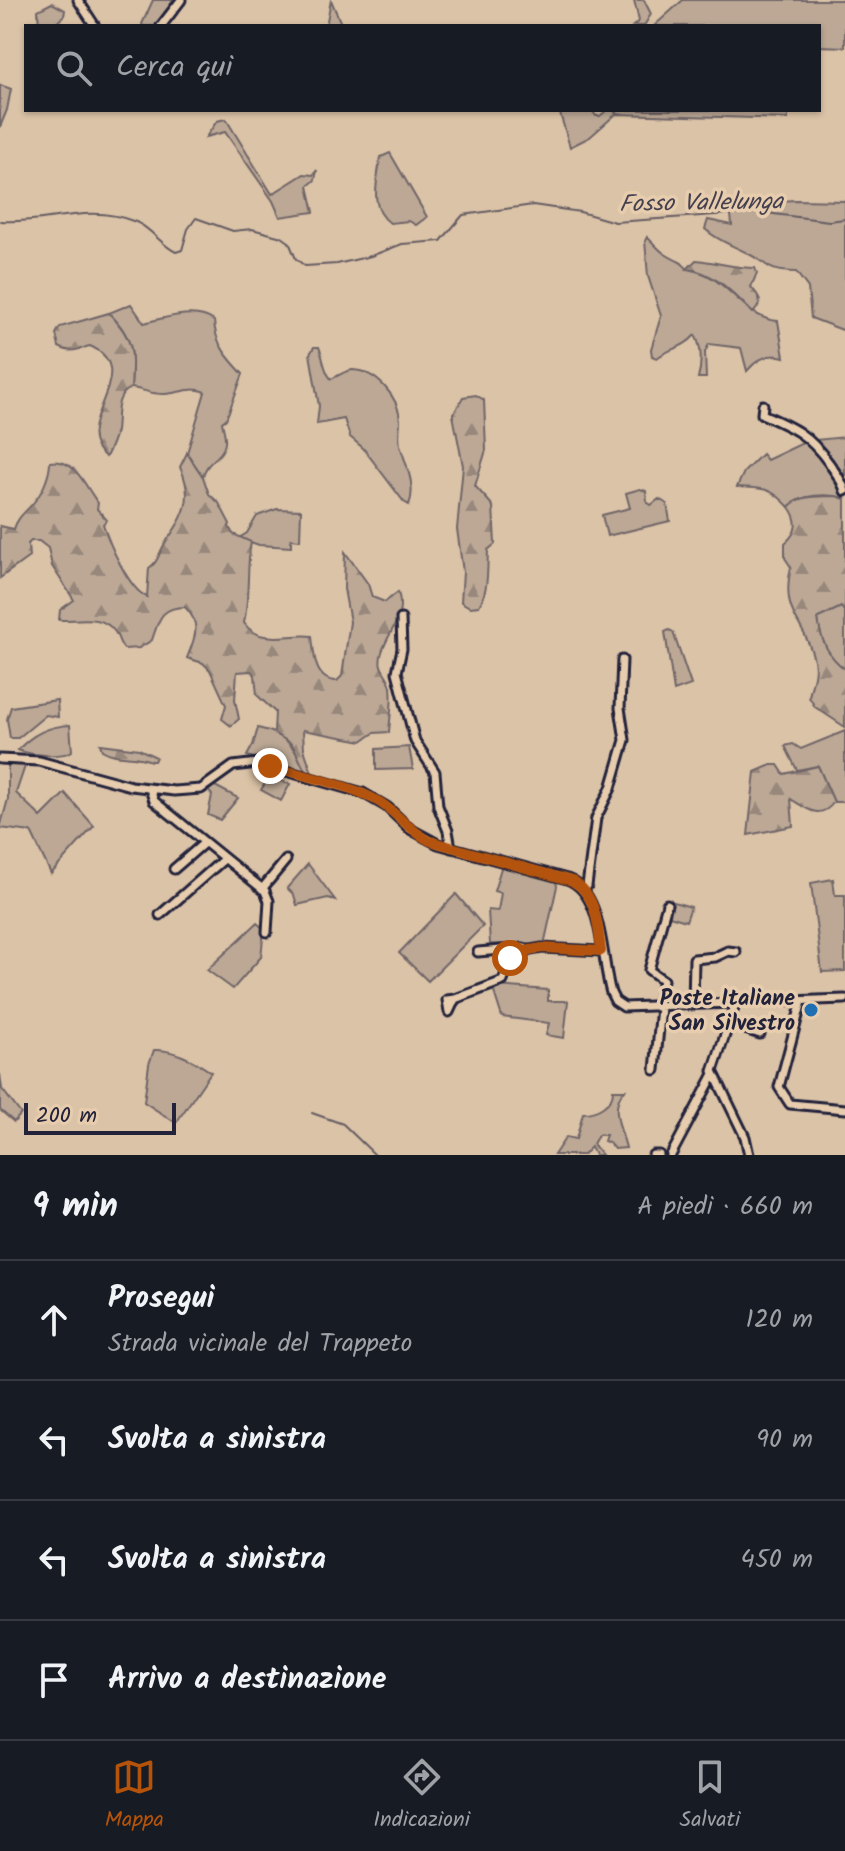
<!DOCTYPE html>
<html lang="it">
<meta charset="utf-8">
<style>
body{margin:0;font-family:Kalam,sans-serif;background:#242831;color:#f1f3f6}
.scale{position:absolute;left:24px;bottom:20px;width:152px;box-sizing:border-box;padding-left:8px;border:4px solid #22223b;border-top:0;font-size:22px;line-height:28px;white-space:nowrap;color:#22223b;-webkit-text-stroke:6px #e7cdae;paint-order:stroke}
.stop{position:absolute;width:24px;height:24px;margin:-18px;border:6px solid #b45309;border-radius:50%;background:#fff}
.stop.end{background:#b45309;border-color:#fff;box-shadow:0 2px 8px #0008}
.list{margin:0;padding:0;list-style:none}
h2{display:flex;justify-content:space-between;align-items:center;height:104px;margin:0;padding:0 32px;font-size:34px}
h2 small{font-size:26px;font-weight:400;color:#9ea1a6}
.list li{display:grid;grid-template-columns:52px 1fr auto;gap:24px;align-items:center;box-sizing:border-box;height:120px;padding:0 32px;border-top:2px solid #363941}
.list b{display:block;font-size:30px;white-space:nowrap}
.list p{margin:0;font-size:26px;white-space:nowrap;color:#9ea1a6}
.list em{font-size:26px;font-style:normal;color:#9ea1a6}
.icon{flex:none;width:44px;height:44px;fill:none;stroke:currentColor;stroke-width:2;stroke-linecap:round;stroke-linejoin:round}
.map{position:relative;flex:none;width:845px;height:1155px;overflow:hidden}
.search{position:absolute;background:#171b24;box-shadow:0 2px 6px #0004;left:24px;right:24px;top:24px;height:88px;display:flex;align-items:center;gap:20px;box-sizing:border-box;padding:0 28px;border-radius:0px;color:#9ea1a6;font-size:30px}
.sheet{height:584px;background:#171b24}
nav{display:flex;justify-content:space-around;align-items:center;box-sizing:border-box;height:112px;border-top:2px solid #363941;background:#171b24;font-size:22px;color:#9ea1a6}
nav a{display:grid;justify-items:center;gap:4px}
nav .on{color:#b45309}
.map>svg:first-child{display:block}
</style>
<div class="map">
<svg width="845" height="1155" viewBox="0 0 845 1155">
<defs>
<pattern id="forest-firs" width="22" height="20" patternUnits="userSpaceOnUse" patternTransform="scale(2)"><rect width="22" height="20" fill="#bca895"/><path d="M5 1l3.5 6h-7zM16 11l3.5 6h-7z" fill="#98887b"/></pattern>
</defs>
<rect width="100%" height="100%" fill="#dbc3a7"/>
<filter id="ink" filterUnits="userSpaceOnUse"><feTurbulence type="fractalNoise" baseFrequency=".0125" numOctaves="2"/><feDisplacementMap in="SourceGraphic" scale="16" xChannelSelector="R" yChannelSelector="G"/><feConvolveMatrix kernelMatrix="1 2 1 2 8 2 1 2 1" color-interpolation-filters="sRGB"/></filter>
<g filter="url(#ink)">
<path fill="#bca895" stroke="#6f6568" stroke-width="2" d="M331,0L342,26H326Z
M683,0H845V47L819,46V26H654Z
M52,3L65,10L64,16L53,26H39L38,10Z
M0,85L11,89L7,110L0,127Z
M559,110H592L596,116H600L607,110H613L616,113L619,110H788V119L616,114L590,137L570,147Z
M226,119L272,194L304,174L313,175L317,170L315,180L308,186L314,212L280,217L273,201L225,132L206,137L217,121Z
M390,153L427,217L416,225L409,221L390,223C369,208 377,182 380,160L381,157Z
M795,200L845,201V331L811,318L808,288L796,272C765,271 772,266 749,254C733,245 719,242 705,229L708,220L732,225L730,204Z
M647,237C662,251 659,252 680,262C683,263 685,268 689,269C697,272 704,272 712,278C735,292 750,319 778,321L784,357C769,352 757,359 747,371L741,348L709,344L705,352L706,378H698C702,364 702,347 695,335C684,348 670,348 657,358L652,356L651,349L661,316L648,276L645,241Z
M131,304L144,323C164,318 196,307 214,321C215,344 228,358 243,374L226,419L222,422C223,429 226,435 225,443C223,458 205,461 203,477L187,453L205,392C191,386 180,393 165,394C153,395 142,389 131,388C133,353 135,339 109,313Z
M314,347H319C324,359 323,369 331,379C338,376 346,370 353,370C376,371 399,397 400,420C400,429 398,435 400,445C405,463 417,486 409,505L404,502L363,448L350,437L344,419L317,424L319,406L310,354Z
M845,437V485L815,440Z
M809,440L836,478L844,498C828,493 800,494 789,507C771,487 763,488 737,487L744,472L762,454L767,460Z
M640,489L646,491L647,502L651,505L659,499L667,504L670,521L607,536L602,515L630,508L626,493Z
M277,509L301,510L300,540L291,539V547L259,545L239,538L247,533L257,516Z
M841,607L845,612V669C828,657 820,638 818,618Z
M669,630L673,632L691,685L674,691L665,632Z
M57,700L58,717L46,715L18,738H10L7,719L11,707Z
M70,725L72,751C62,758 29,755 18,750C32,734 48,726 70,725Z
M258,728C286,734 296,747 306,773L247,756L253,745Z
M845,731V802H834L818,766L797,770L785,746L793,744L801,749Z
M409,747L413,769L376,770V749Z
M8,761L26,763L16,793L41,817L65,793L94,826L51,874L31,832L0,828L8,799Z
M269,777L290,784L281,801L261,790Z
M213,785L238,798L220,820L208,815L212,795L208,790Z
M499,862L522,869V873L556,882L557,886L544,945L490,944L488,910L498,911L501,893L494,891L501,868Z
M308,864L335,900L328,898L297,905L294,895L287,888Z
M833,879L835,895H845V971L822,972L811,883Z
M456,894L483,926L428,981L399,953Z
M670,901L691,907L686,921L666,915Z
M257,923L264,929L261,957L233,989L207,970Z
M497,986L548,990V1001H568L564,1038L546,1035L549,1023L502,1017L494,992Z
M154,1050C174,1049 195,1061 211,1072L176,1123L144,1102L149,1064Z
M0,1074L2,1089L21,1114L14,1122L0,1110Z
M613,1090H625C608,1106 622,1130 626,1148L614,1149L609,1143L604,1141L606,1135H598L593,1144L602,1155H595L591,1147L583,1155H554L566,1137L576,1139L583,1113C597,1113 613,1104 613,1090Z"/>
<path fill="url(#forest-firs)" stroke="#6f6568" stroke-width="2" d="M153,0H178L158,26H143L142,24Z
M634,0H644L651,14L644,26H633L639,21Z
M696,260C718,262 733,268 755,268L757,273L751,287C760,297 764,302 753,313C735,295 714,271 687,269Z
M109,313C135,340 133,352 131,388C114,395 118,417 116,431C114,441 110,449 106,457C64,428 146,371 90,346C78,349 72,354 59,347L56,334L60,327Z
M476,395L484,400L486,450L475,486L493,506L495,544L488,550C487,569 489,589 479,606L470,607L461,602L463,572L457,529L463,466L453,415L463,397Z
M187,453L203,477L209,494L219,503L230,524L229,527L233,534L251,542C246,569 250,596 244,623C260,646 289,633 312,636C314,654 314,681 337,681L342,676L350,622L344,589L345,552L368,584L372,597L385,602L398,592C406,617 389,630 382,652C376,671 388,671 391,687C393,701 390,718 389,732L374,733L362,741L303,730L304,749L313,776L306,773L292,744L274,733L275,712L257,695L255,675L251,671L237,672L235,700L239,719L231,726L222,719L226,705L210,670L203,663L187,658C195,638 202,624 185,607C161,607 159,619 152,640L139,648L124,649C119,644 119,638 115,632C102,613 78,621 59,620L60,610L74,600L52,566L48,548L39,541H31L28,544L29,557L0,578V526L14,529C18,515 29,510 37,498C44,489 50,473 50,462C75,457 84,485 98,503L97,509L107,520L103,524C109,543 129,590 147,597L149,568C159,562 159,551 166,542C184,516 195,499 180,467Z
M836,496L845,499V612L841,607L818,618C820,638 828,657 845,669V727L815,707L809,697C811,685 817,673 814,660C805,619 780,617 791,567L785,558V543C798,532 799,521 789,507C800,494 820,497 836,496Z
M100,744L139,749L156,757L154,761H151C134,754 116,759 102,750Z
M771,765H778L784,774L818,766L834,802C820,821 807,809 791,799L793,826L748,835L755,772Z"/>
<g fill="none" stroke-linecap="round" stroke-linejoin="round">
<path stroke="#665d63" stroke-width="2" d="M0,221C47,225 87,202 136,222C151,228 161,245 176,252L182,250L188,229L196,218L233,231L252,229L282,237L289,242L296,259L305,266L337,264L371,256L402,244L441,241L463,215L533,205L580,212L615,222L758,212L829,221L845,219
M312,1113L343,1124L375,1155"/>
<defs>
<path id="minor" d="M78,0L95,26
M161,26L181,0
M763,405L762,414C794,428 808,434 829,463C835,472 842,480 845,491
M401,619L402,649L397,672L415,741L435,772L438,806L448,831L451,848
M0,759L39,761L131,786L174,791L201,789L233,766L258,763L363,793L387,807L410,829L438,844L567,879C604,892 601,960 611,993L615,1001L624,1007L845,999
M150,789L154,801L265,891L269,901L267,932
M174,869L204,843
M262,889L286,860
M584,889L587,886L596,818L611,788L625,740L620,708L622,660
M160,915L224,859
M478,952L524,948
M455,999L447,1000L449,1012L455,999L503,981L513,953L542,948L601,951
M802,1001L779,1087L790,1104L845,1109
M736,1002L713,1071L745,1137L749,1155
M693,1005L694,959L715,957L728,951L736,952
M657,1007L663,980L649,970L667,904
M730,1024L760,1034
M655,1070L661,1007
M653,1155H659
M671,1155L714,1074"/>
</defs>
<use href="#minor" stroke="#22223b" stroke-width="13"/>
<use href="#minor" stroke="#e7cdae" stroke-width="7"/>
</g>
</g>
<g fill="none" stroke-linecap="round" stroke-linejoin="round" filter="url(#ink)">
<path stroke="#b45309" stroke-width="10" d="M270,766C304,776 344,783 376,800C396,811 409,831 430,841L572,881C597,894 598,926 601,951L542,948L513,953L510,958"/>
</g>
<circle fill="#1f6fb2" stroke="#e7cdae" stroke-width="3" cx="811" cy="1010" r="8"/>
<g text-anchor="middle" stroke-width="7" stroke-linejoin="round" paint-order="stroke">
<g font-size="22" font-weight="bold" fill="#22223b" stroke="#e7cdae" text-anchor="end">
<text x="795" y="1005">Poste Italiane<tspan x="795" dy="25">San Silvestro</tspan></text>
</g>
<g font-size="24" font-style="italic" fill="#44404f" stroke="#e7cdae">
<text transform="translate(701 202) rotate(-1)" y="8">Fosso Vallelunga</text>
</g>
</g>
</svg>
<div class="scale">200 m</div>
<div class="stop" style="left:510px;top:958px"></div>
<div class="stop end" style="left:270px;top:766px"></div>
<div class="search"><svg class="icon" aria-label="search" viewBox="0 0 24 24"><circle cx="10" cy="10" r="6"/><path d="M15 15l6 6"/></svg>Cerca qui</div>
</div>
<section class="sheet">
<h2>9 min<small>A piedi · 660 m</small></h2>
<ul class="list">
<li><svg class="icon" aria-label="ahead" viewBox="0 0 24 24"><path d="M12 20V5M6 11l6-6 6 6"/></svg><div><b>Prosegui</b><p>Strada vicinale del Trappeto</p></div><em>120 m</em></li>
<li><svg class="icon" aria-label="left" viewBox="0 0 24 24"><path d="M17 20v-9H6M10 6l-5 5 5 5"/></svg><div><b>Svolta a sinistra</b></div><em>90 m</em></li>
<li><svg class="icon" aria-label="left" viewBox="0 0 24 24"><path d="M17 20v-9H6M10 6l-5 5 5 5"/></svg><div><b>Svolta a sinistra</b></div><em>450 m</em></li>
<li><svg class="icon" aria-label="arrive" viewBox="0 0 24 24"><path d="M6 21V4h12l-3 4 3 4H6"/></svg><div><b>Arrivo a destinazione</b></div></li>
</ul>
</section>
<nav>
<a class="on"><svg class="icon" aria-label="map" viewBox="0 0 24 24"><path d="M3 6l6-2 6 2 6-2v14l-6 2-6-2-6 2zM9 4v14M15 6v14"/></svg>Mappa</a>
<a><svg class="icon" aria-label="directions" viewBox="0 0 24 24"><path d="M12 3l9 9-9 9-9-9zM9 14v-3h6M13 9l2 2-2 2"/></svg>Indicazioni</a>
<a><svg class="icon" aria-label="saved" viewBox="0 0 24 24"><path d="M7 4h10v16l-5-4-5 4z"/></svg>Salvati</a>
</nav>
